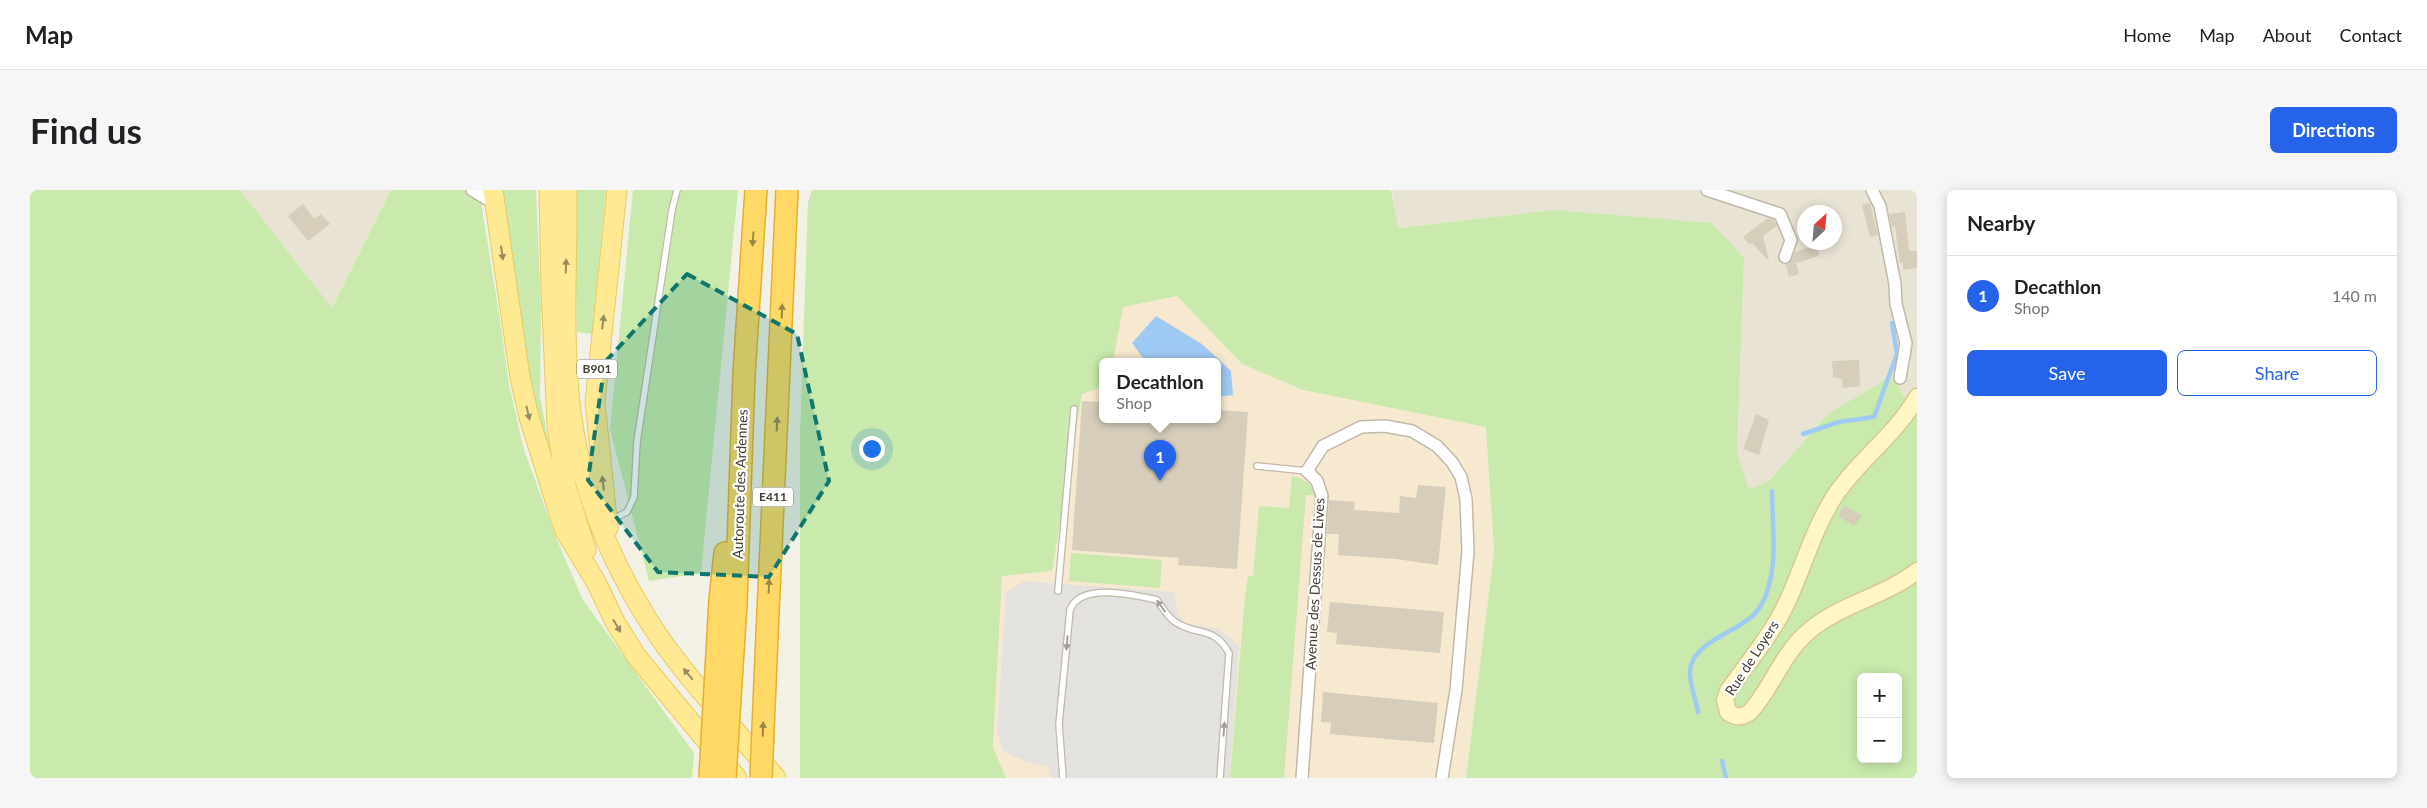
<!DOCTYPE html>
<meta charset="utf-8">
<style>
body{margin:0;font-family:Lato,sans-serif;background:#f6f6f6;color:#202124}
.controls{position:absolute;right:15px;bottom:15px;display:grid;overflow:hidden;border-radius:8px;box-shadow:0 2px 12px #0003}
.controls button{width:45px;height:45px;display:grid;place-items:center;padding:0;border:0;border-bottom:1px solid #e0e0e0;background:#fff;color:#202124;font:25px sans-serif}
.compass{position:absolute;left:1767px;top:15px;width:45px;height:45px;border-radius:50%;background:#fff;box-shadow:0 2px 12px #0003;rotate:26deg}
.you{position:absolute;left:841px;top:258px;width:18px;height:18px;margin:-12px;border:4px solid #fff;border-radius:50%;background:#1a73e8;box-shadow:0 0 0 8px #1a73e833}
.badge{display:grid;place-items:center;width:32px;height:32px;border-radius:50%;background:#2563eb;color:#fff;font-size:16px;font-weight:700}
.pin{position:absolute;translate:-50% -41px;filter:drop-shadow(0 1px 2px #0008)}
.pin::after{content:'';position:absolute;top:26px;width:18px;height:15px;background:inherit;clip-path:polygon(0 0,100% 0,50% 100%)}
.popup{position:absolute;left:1069px;top:168px;width:122px;height:65px;box-sizing:border-box;display:grid;place-content:center;border-radius:8px;background:#fff;filter:drop-shadow(0 1px 4px #0005);font-size:16px;white-space:nowrap;color:#757577}
.popup b{font-size:19px;color:#202124}
.popup::after{content:'';position:absolute;left:50%;top:100%;margin-left:-10px;border:10px solid transparent;border-top-color:#fff}
.list{margin:0;padding:0;list-style:none}
h2{display:flex;justify-content:space-between;align-items:center;height:65px;margin:0;padding:0 20px;font-size:21px}
h2 small{font-size:16px;font-weight:400;color:#757577}
.list li{display:grid;grid-template-columns:32px 1fr auto;gap:15px;align-items:center;box-sizing:border-box;height:80px;padding:0 20px;border-top:1px solid #e0e0e0}
.list b{display:block;font-size:19px;white-space:nowrap}
.list p{margin:0;font-size:16px;white-space:nowrap;color:#757577}
.list em{font-size:16px;font-style:normal;color:#757577}
.actions{display:flex;gap:10px;padding:15px 20px}
.actions a{flex:1;padding:11px 0;border:1px solid #2563eb;border-radius:8px;text-align:center;font-size:18px;color:#2563eb}
.actions .main{background:#2563eb;color:#fff}
.map{position:relative;flex:none;width:1887px;height:588px;overflow:hidden;border-radius:8px}
header{display:flex;align-items:center;gap:30px;box-sizing:border-box;height:70px;padding:0 25px;background:#fff;border-bottom:1px solid #e0e0e0}
header strong{font-size:24px}
nav{display:flex;gap:28px;margin-inline-start:auto;font-size:18px}
.intro{display:flex;align-items:center;justify-content:space-between;box-sizing:border-box;height:120px;padding:0 30px}
h1{margin:0;font-size:35px}
.button{padding:12px 22px;border-radius:8px;background:#2563eb;color:#fff;font-size:18px;font-weight:700}
main{display:flex;gap:30px;padding:0 30px}
aside{flex:1;background:#fff;border-radius:8px;box-shadow:0 2px 12px #0003}
.map>svg:first-child{display:block}
</style>
<header>
<strong>Map</strong>
<nav><a>Home</a><a>Map</a><a>About</a><a>Contact</a></nav>
</header>
<div class="intro"><h1>Find us</h1><a class="button">Directions</a></div>
<main>
<div class="map">
<svg width="1887" height="588" viewBox="0 0 1887 588">
<rect width="100%" height="100%" fill="#f3f0e6"/>
<path fill="#e8e3d3" fill-rule="evenodd" d="M210,0H361L302,118Z
M1362,0H1887V220L1884,223L1862,187L1798,224L1739,291L1719,299L1707,265L1714,68L1523,20L1367,38ZM1774,22H1804V52H1774Z"/>
<path fill="#f7e9d0" d="M1147,106L1212,174L1273,200L1456,237L1464,362L1436,588H976L963,557L972,386L1022,381L1052,204L1072,197V230H1188V172H1083L1093,117Z"/>
<path fill="#c9eaac" fill-rule="evenodd" d="M0,0H210L302,118L361,0H449L470,130L479,195L494,260L527,350L553,410L664,563L662,588H0Z
M472,0H506L511,120L510,207L527,296L508,234L495,169Z
M544,0H576L562,144L547,142Z
M603,0H708L671,383L619,391L580,239Z
M782,0H1361L1368,38L1523,20L1682,33L1714,68L1707,264L1719,299L1739,291L1798,224L1862,186L1884,223L1887,220V588H1436L1464,362L1456,237L1273,200L1212,174L1147,106L1093,117L1083,172H1072V197L1052,204L1022,381L972,386L963,557L976,588H770V244L778,12ZM1831,487H1868V569H1831Z
M1262,286C1273,288 1283,294 1285,305H1276L1254,588H1200L1215,406L1218,386H1223L1229,316L1259,318Z
M1041,363L1132,370L1130,398L1039,391Z"/>
<path fill="#e4e2de" d="M993,391L1144,402L1148,424L1155,433L1189,439L1209,456L1200,588H1021L1018,577L997,572L973,561L967,541L976,403Z"/>
<path fill="#9fcaf3" d="M1126,126L1172,154L1201,181L1203,205L1188,207V172H1116L1102,153Z"/>
<g fill="none" stroke-linecap="round" stroke-linejoin="round">
<path stroke="#9fcaf3" stroke-width="4.5" d="M1773,244L1809,232L1844,227L1867,164L1862,133
M1668,522C1666,510 1659,493 1660,481C1662,449 1715,442 1730,417C1750,384 1742,337 1742,301
M1692,571L1696,588"/>
</g>
<path fill="#d6cdba" d="M1840,13L1848,45L1840,47L1832,15Z
M273,14L284,29L291,24L300,34L278,51L258,26Z
M1875,22L1879,61H1887V78L1873,80V73H1870L1865,36L1862,37L1859,24Z
M1738,28L1744,30L1747,36L1733,46L1739,71L1722,53L1720,55L1713,47Z
M1787,55L1789,66L1766,73L1769,84L1759,87L1756,75L1753,76L1760,72L1765,62Z
M1829,170L1830,196L1813,198L1812,189L1803,187L1802,171Z
M1052,211L1072,212V230H1188V220L1218,222L1207,379L1148,375L1149,368L1042,360Z
M1726,224L1739,230L1729,265L1713,259Z
M1388,295L1416,297L1408,375L1366,369L1308,365L1309,344H1297L1299,310L1325,312L1324,320L1369,323L1370,306L1386,308Z
M1814,315L1832,326L1824,336L1808,326Z
M1300,412L1414,422L1410,463L1306,454L1307,443L1297,442Z
M1293,502L1408,513L1404,553L1300,544L1301,533L1291,532Z"/>
<g fill="none" stroke-linecap="round" stroke-linejoin="round">
<defs>
<path id="lane" d="M1227,276L1277,281
M581,330L597,322L604,307L607,252L642,20L647,0
M1028,401L1044,219
M1033,588L1029,534L1040,420C1050,392 1104,405 1127,410C1132,417 1137,426 1144,431C1165,447 1183,434 1199,463L1190,588"/>
<path id="street" d="M442,0L465,14
M1677,0L1750,24L1761,50L1755,67
M1842,0L1850,16L1865,94L1866,114L1876,153L1870,188
M1272,588L1292,306L1287,291L1277,281L1293,256L1331,237L1355,236L1382,241L1407,256L1422,272L1431,287L1436,309L1438,361L1426,500L1412,588"/>
<path id="secondary" d="M1887,207C1866,245 1827,271 1804,307C1784,339 1774,374 1759,408C1744,442 1719,471 1698,501L1695,510L1698,522C1706,528 1713,527 1720,522C1743,497 1752,463 1779,441C1810,414 1854,407 1887,381"/>
<path id="primary" d="M463,0L490,187L499,227L534,339L566,392L585,432L607,467L707,588
M519,0L521,98L527,235L536,296L556,360
M537,0C538,63 533,126 538,189C543,275 572,357 618,430C653,486 704,537 746,588
M578,338L565,212L587,0"/>
<path id="highway" d="M690,410L695,363
M706,413L714,184L726,0
M737,445L757,0"/>
</defs>
<use href="#lane" stroke="#bfb9a8" stroke-width="8"/>
<use href="#street" stroke="#bfb9a8" stroke-width="14"/>
<use href="#secondary" stroke="#d6c993" stroke-width="19"/>
<use href="#primary" stroke="#e8ca5f" stroke-width="21"/>
<use href="#highway" stroke="#e4b02f" stroke-width="24"/>
<use href="#lane" stroke="#fff" stroke-width="5.5"/>
<use href="#street" stroke="#fff" stroke-width="11"/>
<use href="#secondary" stroke="#fff6c4" stroke-width="16"/>
<use href="#primary" stroke="#ffe993" stroke-width="19"/>
<use href="#highway" stroke="#ffd865" stroke-width="21"/>
<defs>
<path id="highway-bridge" d="M680,588L690,410
M695,588L706,413
M731,588L737,445"/>
</defs>
<use href="#highway-bridge" stroke="#e4b02f" stroke-width="24" stroke-linecap="butt"/>
<use href="#highway-bridge" stroke="#ffd865" stroke-width="21"/>
</g>
<defs><path id="oneway-solid" d="M-6-.8H1V-3.2L6.5 0L1 3.2V.8H-6Z" transform="scale(1.25)"/></defs>
<g fill="#99854b">
<use href="#oneway-solid" transform="translate(723 49) rotate(94)"/>
<use href="#oneway-solid" transform="translate(752 121) rotate(-88)"/>
<use href="#oneway-solid" transform="translate(747 234) rotate(-87)"/>
<use href="#oneway-solid" transform="translate(739 396) rotate(-87)"/>
<use href="#oneway-solid" transform="translate(733 539) rotate(-88)"/>
</g>
<g fill="#998d5f">
<use href="#oneway-solid" transform="translate(472 63) rotate(82)"/>
<use href="#oneway-solid" transform="translate(536 76) rotate(-88)"/>
<use href="#oneway-solid" transform="translate(573 132) rotate(-83)"/>
<use href="#oneway-solid" transform="translate(498 223) rotate(77)"/>
<use href="#oneway-solid" transform="translate(573 293) rotate(-97)"/>
<use href="#oneway-solid" transform="translate(587 436) rotate(59)"/>
<use href="#oneway-solid" transform="translate(658 484) rotate(-130)"/>
</g>
<g fill="#a2a09a">
<use href="#oneway-solid" transform="translate(1131 416) rotate(-126)"/>
<use href="#oneway-solid" transform="translate(1037 453) rotate(95)"/>
<use href="#oneway-solid" transform="translate(1194 539) rotate(-86)"/>
</g>
<path fill="#0f766e" fill-opacity="0.2" stroke="#0f766e" stroke-width="4" stroke-dasharray="10 6" stroke-linejoin="round" d="M657,84L767,144L799,291L739,387L628,382L558,290L575,172Z"/>
<g text-anchor="middle" stroke-width="4.5" stroke-linejoin="round" paint-order="stroke">
<g fill="#fff" stroke="#7e7a72" stroke-width="1">
<rect x="547" y="169.5" width="40" height="19" rx="4"/>
<rect x="723" y="297.5" width="40" height="19" rx="4"/>
</g>
<g font-size="12" font-weight="bold" fill="#464135">
<text x="567" y="183">B901</text>
<text x="743" y="311">E411</text>
</g>
<g font-size="14" fill="#464135" stroke="#fff">
<text transform="translate(710 294) rotate(-88)" y="5">Autoroute des Ardennes</text>
<text transform="translate(1285 394) rotate(-87)" y="5">Avenue des Dessus de Lives</text>
<text transform="translate(1722 468) rotate(-57)" y="5">Rue de Loyers</text>
</g>
</g>
</svg>
<div class="controls">
<button>+</button>
<button>−</button>
</div>
<svg class="compass" viewBox="-18 -18 36 36"><path d="M0-13l5 13h-10z" fill="#e53935"/><path d="M0 13l5-13h-10z" fill="#757577"/></svg>
<div class="you"></div>
<div class="pin badge" style="left:1130px;top:291px">1</div>
<div class="popup"><b>Decathlon</b>Shop</div>
</div>
<aside>
<h2>Nearby<small></small></h2>
<ul class="list">
<li><span class="badge">1</span><div><b>Decathlon</b><p>Shop</p></div><em>140 m</em></li>
</ul>
<div class="actions"><a class="main">Save</a><a>Share</a></div>
</aside>
</main>
